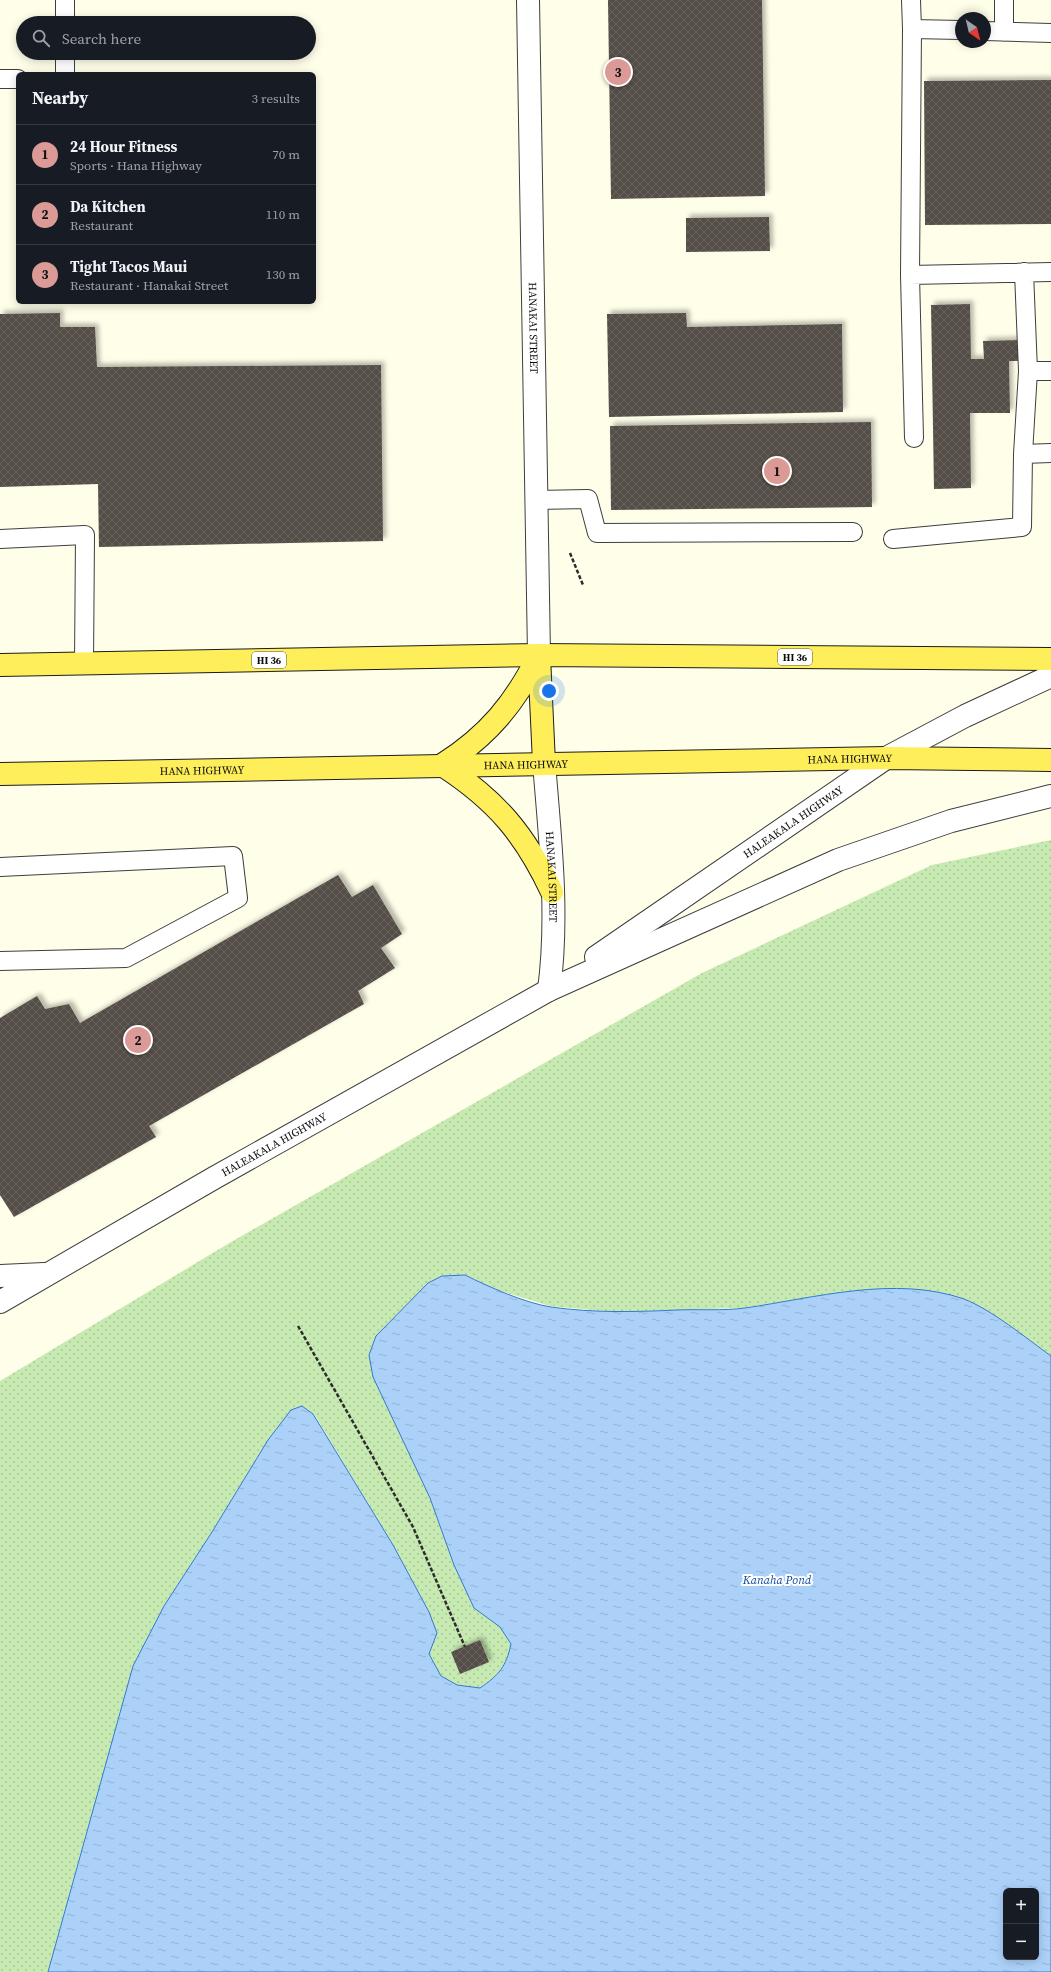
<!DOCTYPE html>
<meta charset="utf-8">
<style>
body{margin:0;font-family:"Source Serif 4",serif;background:#20242c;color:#f1f3f6}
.controls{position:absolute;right:12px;bottom:12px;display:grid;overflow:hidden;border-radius:6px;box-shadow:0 2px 10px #0003}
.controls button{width:36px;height:36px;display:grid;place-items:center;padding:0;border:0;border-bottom:1px solid #363941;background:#171b24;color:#f1f3f6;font:20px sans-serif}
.compass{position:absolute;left:955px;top:12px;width:36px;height:36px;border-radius:50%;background:#171b24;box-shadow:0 2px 10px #0003;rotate:145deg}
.you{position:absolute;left:549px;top:691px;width:14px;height:14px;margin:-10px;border:3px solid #fff;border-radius:50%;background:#1a73e8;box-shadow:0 0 0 6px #1a73e833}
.badge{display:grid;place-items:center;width:26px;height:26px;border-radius:50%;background:#db9a95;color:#111;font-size:13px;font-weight:700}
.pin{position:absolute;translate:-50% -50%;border:2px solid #fff;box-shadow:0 1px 4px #0006}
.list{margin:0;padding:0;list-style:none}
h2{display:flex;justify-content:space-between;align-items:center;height:52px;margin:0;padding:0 16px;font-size:17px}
h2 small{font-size:13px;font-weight:400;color:#9ea1a6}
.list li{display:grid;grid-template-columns:26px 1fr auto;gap:12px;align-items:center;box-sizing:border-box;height:60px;padding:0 16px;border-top:1px solid #363941}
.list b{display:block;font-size:15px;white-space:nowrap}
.list p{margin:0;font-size:13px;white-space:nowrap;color:#9ea1a6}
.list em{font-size:13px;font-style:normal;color:#9ea1a6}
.icon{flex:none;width:22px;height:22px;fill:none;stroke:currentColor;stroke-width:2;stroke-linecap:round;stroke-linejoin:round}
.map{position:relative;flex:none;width:1051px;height:1972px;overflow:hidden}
.search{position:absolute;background:#171b24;box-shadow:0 2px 10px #0003;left:16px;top:16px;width:300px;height:44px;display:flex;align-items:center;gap:10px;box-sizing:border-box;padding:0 14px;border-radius:22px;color:#9ea1a6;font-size:15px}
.panel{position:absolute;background:#171b24;box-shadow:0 2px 10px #0003;left:16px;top:72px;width:300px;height:232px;border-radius:6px}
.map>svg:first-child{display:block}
</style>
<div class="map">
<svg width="1051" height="1972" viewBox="0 0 1051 1972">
<defs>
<pattern id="grass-dots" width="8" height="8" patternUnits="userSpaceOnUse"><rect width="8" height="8" fill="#c7eab2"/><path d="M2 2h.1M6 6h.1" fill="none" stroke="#aac798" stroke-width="1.8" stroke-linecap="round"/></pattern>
<pattern id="water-ripples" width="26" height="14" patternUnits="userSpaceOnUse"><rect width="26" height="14" fill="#acd1f9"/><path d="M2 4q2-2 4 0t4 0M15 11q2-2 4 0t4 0" fill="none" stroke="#93b2d4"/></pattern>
<pattern id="building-cross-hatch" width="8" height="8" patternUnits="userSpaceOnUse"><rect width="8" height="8" fill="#544e47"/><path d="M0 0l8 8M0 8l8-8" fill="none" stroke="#68635d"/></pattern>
<filter id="shadow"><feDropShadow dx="3.5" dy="-3.5" stdDeviation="2" flood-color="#0004"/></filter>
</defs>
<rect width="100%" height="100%" fill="#fffee9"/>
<path fill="url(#grass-dots)" d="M1051,840V1356L1003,1321L964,1300L896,1288L839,1293L742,1308L613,1312L550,1306L488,1287L465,1275L428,1283L410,1303L430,1498L454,1565L474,1608L500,1627L511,1644C505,1668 500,1674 480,1688L457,1685L441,1676L429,1654V1612L393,1545L314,1414L268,1440L212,1532L164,1606L87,1830L48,1972H0V1381L226,1245L702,973L932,865Z"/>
<path fill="url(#water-ripples)" stroke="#307ad2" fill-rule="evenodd" d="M465,1275C489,1287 525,1303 551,1307C593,1313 635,1312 677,1310C699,1309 723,1311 745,1308C814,1298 895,1275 964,1299C992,1310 1026,1338 1051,1356V1972H48L133,1666L164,1606L212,1532L268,1440L291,1410L302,1406L313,1414L393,1545L429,1612L437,1633L429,1654L441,1676L457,1685L480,1688C499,1675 506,1667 511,1644L500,1627L474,1608L454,1565L430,1498L373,1377L369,1355L376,1336L428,1283L442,1276ZM1006,1891H1036V1957H1006Z"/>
<path fill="url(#building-cross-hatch)" filter="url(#shadow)" d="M608,0H762L765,196L611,199Z
M1051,80V224L925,225L924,81Z
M769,217L770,251L686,252V218Z
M970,304L971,359H984L983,341L1021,340L1022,361H1009L1010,413H970L971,488L934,489L931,305Z
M60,313V327H95L97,367L381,365L383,541L99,547L98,484L0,487V314Z
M686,313L687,327L842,324L843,412L609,417L607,314Z
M871,422L872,507L611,510L610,426Z
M338,875L352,897L373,885L402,934L381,948L395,968L358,991L364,1004L149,1126L156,1137L14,1217L0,1195V1018L37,996L45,1009L69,1004L80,1023Z
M480,1640L489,1662L460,1674L451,1652Z"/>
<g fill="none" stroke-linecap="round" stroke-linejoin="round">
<defs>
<path id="service" d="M911,0L912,29L961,30
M1004,0V32
M65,23V0
M912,29L910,275L1051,272
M985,31L1051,33
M65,74V53
M0,79H18
M1024,272L1028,371H1051
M910,275L914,438
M1023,454L1028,371
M536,500L588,499L597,533L853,532
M0,539L85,535L84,664
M893,539L1022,527L1023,454L1051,453
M0,867L233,856L238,898L126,958L0,961"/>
<g id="minor">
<path id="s1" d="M528,0L539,655"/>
</g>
<g id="tertiary">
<path id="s2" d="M544,763C550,838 559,915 549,990"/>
<path id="s3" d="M596,957L886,758L965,716L1051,676"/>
<path d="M0,1276L44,1274"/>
<path id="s4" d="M0,1302L214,1178L549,990L838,860L951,821L1051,796"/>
</g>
<g id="primary">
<path d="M539,656L544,763"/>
<path d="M0,665L539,655L1051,659"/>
<path d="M442,765C496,800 525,834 552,892"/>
<path d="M442,765C488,736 515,703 539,655"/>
<path id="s5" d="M0,774L886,758L1051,760"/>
</g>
</defs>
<use href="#service" stroke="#3e3e3e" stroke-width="20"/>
<use href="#minor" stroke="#3e3e3e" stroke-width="24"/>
<use href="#tertiary" stroke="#3e3e3e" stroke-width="24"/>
<use href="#primary" stroke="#1c1c1c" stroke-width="24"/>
<path stroke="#2d2d2d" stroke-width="2.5" stroke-dasharray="4 2" stroke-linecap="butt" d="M570,553L583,585
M298,1326L413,1527L465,1647"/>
<use href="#service" stroke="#fff" stroke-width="18"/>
<use href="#minor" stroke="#fff" stroke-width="22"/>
<use href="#tertiary" stroke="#fff" stroke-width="22"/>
<use href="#primary" stroke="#feee5a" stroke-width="22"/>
</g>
<g text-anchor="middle" stroke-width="4" stroke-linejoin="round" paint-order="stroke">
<g fill="#fff" stroke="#545454" stroke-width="1">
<rect x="778" y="649" width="34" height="16" rx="3"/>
<rect x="252" y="652" width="34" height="16" rx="3"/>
</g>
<g font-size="10" font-weight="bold" fill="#0b0b0b">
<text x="795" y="661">HI 36</text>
<text x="269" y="664">HI 36</text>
</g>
<g font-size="11" fill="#0b0b0b" stroke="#fff">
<text dy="4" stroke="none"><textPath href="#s1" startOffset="328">HANAKAI STREET</textPath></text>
<text dy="4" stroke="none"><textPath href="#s5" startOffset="850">HANA HIGHWAY</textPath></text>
<text dy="4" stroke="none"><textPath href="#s5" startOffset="526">HANA HIGHWAY</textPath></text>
<text dy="4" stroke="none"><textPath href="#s5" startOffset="202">HANA HIGHWAY</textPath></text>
<text dy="4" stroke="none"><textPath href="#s3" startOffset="239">HALEAKALA HIGHWAY</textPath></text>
<text dy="4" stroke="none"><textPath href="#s2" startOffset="114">HANAKAI STREET</textPath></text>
<text dy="4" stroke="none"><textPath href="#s4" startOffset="316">HALEAKALA HIGHWAY</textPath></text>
</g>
<g font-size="12" font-style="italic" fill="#104da1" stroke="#fff">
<text x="777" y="1584">Kanaha Pond</text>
</g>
</g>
</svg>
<div class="controls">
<button>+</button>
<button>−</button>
</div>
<svg class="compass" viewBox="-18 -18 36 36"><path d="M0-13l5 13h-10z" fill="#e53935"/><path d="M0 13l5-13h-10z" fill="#9ea1a6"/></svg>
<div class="you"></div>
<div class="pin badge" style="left:777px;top:471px">1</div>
<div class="pin badge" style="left:138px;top:1040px">2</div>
<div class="pin badge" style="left:618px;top:72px">3</div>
<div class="search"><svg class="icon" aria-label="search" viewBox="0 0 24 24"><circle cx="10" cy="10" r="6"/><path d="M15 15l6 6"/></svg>Search here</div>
<section class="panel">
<h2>Nearby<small>3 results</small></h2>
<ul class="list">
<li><span class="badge">1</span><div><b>24 Hour Fitness</b><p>Sports · Hana Highway</p></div><em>70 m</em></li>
<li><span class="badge">2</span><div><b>Da Kitchen</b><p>Restaurant</p></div><em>110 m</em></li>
<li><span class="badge">3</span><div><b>Tight Tacos Maui</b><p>Restaurant · Hanakai Street</p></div><em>130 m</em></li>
</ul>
</section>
</div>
